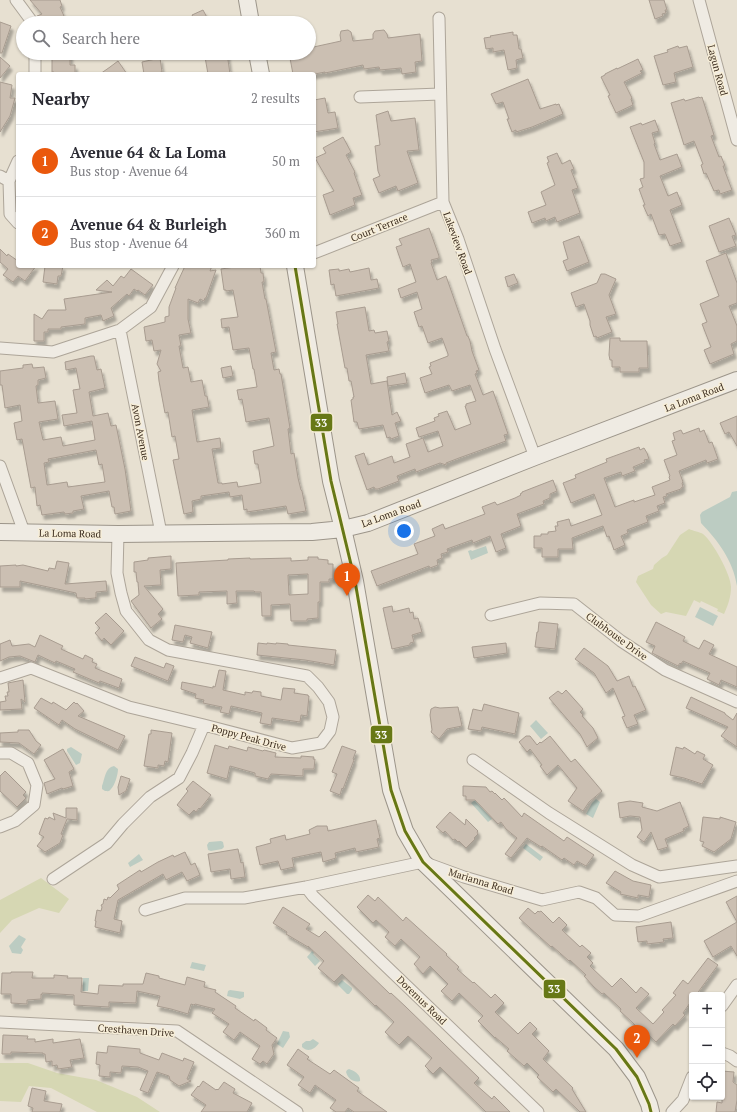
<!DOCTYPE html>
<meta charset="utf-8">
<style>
body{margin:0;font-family:"PT Serif",serif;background:#f7f7f7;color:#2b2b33}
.controls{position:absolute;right:12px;bottom:12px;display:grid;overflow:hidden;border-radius:4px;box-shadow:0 1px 3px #0004}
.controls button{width:36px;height:36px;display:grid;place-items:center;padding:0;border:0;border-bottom:1px solid #e1e1e2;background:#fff;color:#2b2b33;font:20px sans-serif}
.you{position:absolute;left:404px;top:531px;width:14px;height:14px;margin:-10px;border:3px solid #fff;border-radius:50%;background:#1a73e8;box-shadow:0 0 0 6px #1a73e833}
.badge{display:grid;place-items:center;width:26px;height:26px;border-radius:50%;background:#ea580c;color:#fff;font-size:13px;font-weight:700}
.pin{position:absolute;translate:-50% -33px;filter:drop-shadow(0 1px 2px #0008)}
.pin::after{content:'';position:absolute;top:21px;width:14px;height:12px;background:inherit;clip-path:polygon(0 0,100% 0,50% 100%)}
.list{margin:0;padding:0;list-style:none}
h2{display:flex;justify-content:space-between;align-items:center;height:52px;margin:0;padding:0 16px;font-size:17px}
h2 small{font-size:13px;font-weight:400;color:#7c7c81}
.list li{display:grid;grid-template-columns:26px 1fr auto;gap:12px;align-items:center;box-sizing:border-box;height:72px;padding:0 16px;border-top:1px solid #e1e1e2}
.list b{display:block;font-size:15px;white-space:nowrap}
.list p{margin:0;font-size:13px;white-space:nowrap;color:#7c7c81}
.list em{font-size:13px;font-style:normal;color:#7c7c81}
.icon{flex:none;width:22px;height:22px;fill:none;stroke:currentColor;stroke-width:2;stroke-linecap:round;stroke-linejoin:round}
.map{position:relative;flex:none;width:737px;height:1112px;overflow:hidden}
.search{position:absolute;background:#fff;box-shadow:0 1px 3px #0004;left:16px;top:16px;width:300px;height:44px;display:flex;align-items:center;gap:10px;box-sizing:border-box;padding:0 14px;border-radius:22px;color:#7c7c81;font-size:15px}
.panel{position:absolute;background:#fff;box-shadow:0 1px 3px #0004;left:16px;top:72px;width:300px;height:196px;border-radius:4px}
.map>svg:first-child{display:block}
</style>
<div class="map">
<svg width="737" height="1112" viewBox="0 0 737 1112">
<defs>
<filter id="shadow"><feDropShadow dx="2.5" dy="4.5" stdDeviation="1" flood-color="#0004"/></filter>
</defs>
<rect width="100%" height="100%" fill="#e7e0d1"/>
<path fill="#d6d7b3" d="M689,529C693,531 700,532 703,534C713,542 731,575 731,587C731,597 728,605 724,614L717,611L718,609L701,601L700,603L694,600L686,616L666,612L661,614L651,605L636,582L638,576L653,569L654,565L662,558L667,555L680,535Z
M41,878L69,899L59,913L39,908L12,920L0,933V900Z
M0,1063H28L57,1073L96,1080L137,1097L160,1112H97L51,1088L29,1086L21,1102L0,1101Z"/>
<path fill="#bcccc2" d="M737,491V586C733,560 718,541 701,523L700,515L702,512L730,497L732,492Z
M486,546L488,553L471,560L468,551L471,550L472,551Z
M700,607L718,616L713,626L695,617Z
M536,720L548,733L541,739L530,726Z
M71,747L82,754L80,763L76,765L67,751V749Z
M114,766L118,769C118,774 115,785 111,789C109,792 108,791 105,791L102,789V786C105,778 105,768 114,766Z
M596,799L600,802L593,818L586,814L592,803Z
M475,800L492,819L488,822L471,803Z
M221,841L223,842L224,847L222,849L211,851L208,850L207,845L209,842Z
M526,844L543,857L540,861L523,848Z
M139,854L143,860L130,867L128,863Z
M19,935L26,939L21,947L23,950L21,954L12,953L9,946Z
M312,951L314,953L313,954L320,961L315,966L307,957Z
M192,962L206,965L204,971L190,968Z
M83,978H89L88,991H83Z
M342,980L352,988V990L349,994H347L339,986L338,984Z
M230,990L244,992V997L240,999L227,996L228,991Z
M283,1031L289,1032L290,1037L283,1048L277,1044Z
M313,1039L319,1043C315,1049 308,1053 302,1047V1044L306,1041H310Z
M349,1069C354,1071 361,1074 360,1081C354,1083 348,1079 346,1072L347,1070Z"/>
<path fill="#cbbfb2" stroke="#a89c90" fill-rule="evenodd" filter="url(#shadow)" d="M30,0H60L62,6L60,7L64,16L58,19L60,23H41L37,16L42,14Z
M649,0H664L667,10H665L666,13L662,14L663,16L655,19Z
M203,10L210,23H196L192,15Z
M0,22L11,26L2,53H0Z
M348,30L351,32L353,41L373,39V34L375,31L384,30L387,34L388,38L420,34L422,61L415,62L416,72L402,74L401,68L380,70L379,67L364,69L363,65L325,73V72L315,74H293L289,53H309V48L341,41L340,35L341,31Z
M513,32V35H517L519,49H521L523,58L516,60L517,68L508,70L504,50L493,52V48L486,49L484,38L491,37L490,36Z
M678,46L679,48L687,46L693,67L674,73L676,82L663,85L654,56L668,52L667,50Z
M52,53H70V65H75V74H54V72H52Z
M215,53H227L230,74H208L205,57L207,56L206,55Z
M0,57L10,66L0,78Z
M160,58L162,72L157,73L158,74H144L142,62Z
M638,59L643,70L640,71L642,73L624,82L632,98L631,99L633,105L616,113L608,96L610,95L601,77L605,75V74L617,68V69Z
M118,61L127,74H100L110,67Z
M528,79L540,109L556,104V105L559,104L563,114L532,127L516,132V130L512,132L507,119H509L503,102L496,104L491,94Z
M0,82L12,85L10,98H15L10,116L0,132Z
M699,97L700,98L702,97L714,135L711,136L719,157L721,156L725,166H723L732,190L720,194L719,190L714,191L706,173L704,174L701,165L703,164L694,141L684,145L671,103L684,99L685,101Z
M325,98L328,113L335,112L338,128L314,132V100Z
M388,111L391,121L415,118L419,150L407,151L418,183L398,191L396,186L379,193L373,179L380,176L378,171L375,146L380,145L376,115Z
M655,120L659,131L652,133L655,143L654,144L660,160L677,154L682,167L660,176L668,196L677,192L682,205L670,210L682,242L670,246L665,234L659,235L651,214L648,216L643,205H645L639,189L643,187L640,179L644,178V162L630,127L641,123L642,125Z
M343,137L351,152L346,155L355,172L354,173L362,195L353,198L355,205L330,215L323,195L334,191L315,158L326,153L323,148Z
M557,153L562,164L570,160L574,169L571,170L578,188L572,190L580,213L557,222L555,217L546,221L545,218L532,223L528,212L546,205L541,192L555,185L547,163L549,162L547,157Z
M729,218L736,235L732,236L736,246L719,252L709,226Z
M429,228L439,256V258L431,260L432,262L431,263L437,280L446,276L467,336H468L470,341L472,351L479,370L476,371L477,373L475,374L483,395L493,391L508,434L504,435L506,441L459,458L446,463V465L440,463L416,472L415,469L397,476L399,481L378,489H375L374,487L367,490L355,456L364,453L368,465L392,456L394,463L410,457L406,444L423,438L428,452L443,446L438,431L419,437L416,428L435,421L434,418L439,416L438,414L447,411L455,430L471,424L465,406H466V404L476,401L470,385L452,391L449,385L425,393L420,378L432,374L429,367L431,366L430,363L448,356V354L442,338L428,343L422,326L419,327L414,312L422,309L417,292L401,298L398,289L416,282L410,264L403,267L396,247L402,245L399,239Z
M579,236L589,262L567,271L563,261L568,259L563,242Z
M0,249L7,256L8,254L18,261V266H36L25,281L18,276L13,282L3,275L8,269L0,262Z
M726,253L737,283V303L729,306L737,326V341L731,344L734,354L710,364L704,350L711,347L702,324L707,322L700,304L719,296L706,261Z
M45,266H63L61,276H58L57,284L43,282Z
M185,266H212L210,271L216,270L206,298H205L204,301L200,299L198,303L188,299V319L191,333L179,335L181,346H179L183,368L188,367L191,382L202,380L205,396H207L209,407L192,410L197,442L220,438L221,448L212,449L218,483H222V484L237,482L238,487L261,483L258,464H255L253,451L274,446L269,418L246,422L242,399L239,400L237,390L257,387L254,369H253L249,348L233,350L229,327L222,328L221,319L238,317L233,290L226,291V290H224L221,269L242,266H260L261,273H263L264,282H262L265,299H266L276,352L271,353L274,370L279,369L280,374H281L290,428L288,429L291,454L294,453L298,478L301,490L302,491L306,511L288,514L286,506L247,512V509L244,510L242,495L230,497L229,492L201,496V499L192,501L193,512L184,514L173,460L179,459L175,436L172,437L168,412L165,413L159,381L158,372L161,371L157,364L161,350L154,351L152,340L146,341L144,327L165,322V317L169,316V307L176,288H175L179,279Z
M369,268L371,280L377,279L379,288L336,296L334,284L331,285L329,270L339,269V271L349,269L350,272Z
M131,269L153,285L145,295L138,290L137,291L134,289L129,296L127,294L111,308L114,316L103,321L101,315L85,318V324L61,327V329H48V332H44V341H34V314L42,319L48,310H66L64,299L112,292L96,290L107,280L113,286L121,276L124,278Z
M514,274L518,283L508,287L505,277Z
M601,274H605L616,279L609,295L616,314L606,317L612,332L597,338L596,336L594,337L590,325V321L584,304L576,307L571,293L597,283Z
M365,307L369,331L374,330L375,333L387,331L389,341L387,342L389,351L366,355L371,384L387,381L392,415L397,412L401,421L395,423L399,436L391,439L390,437L387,438L383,425L359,429L357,422H354L351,400L353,399V397H354L351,381H349L347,368H345L337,324H338L336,312Z
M610,338H620V341H647L648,368H639V372H620V367H612V360H610L609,355Z
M91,356H94L97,370L101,369L105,388L89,392L93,416L108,413L111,426L116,425L125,469L131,511L115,514L114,507H112L109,491L81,496L84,509L73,511V513L65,514L64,512L42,515L40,505L37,506L35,487L31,488L22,439L17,440L14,423L22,421L20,405L5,408L2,385H0V371L23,368V365L32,364L33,368L44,367L46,378L38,380V385L36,386L38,403L55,401L58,419L39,422L43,440L61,437L63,446L95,440L92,421L64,426L62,415L77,413L73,390L80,389L76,368L66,370L65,362ZM96,450L99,465L102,464L105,482L68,487L67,482L47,485L44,463L49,462L48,459Z
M231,366L233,376L223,378L221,368Z
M405,373L407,383L388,386L387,377Z
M737,416V446L729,432L725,434L720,423Z
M699,428L700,432L704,430L709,443L712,442L718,459L707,463L706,460L679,471L683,482L682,483L683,487L681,488V489L666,494L667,496L663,497L665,503L657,506L659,511L646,516L648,522L627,530L628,533L621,536L625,545L614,550L609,536L607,537L603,526L572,538L573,549H558V557H542V548H534V536H541V534H548V532L556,531L555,526H558L557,522L569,519L571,526L602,515L594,494L571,503L563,483L576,478L575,475L607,462L606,459L639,447L640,450L644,448L647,453L649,459L644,460L645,462L633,467L635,471L622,476L621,472L604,478L615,507L634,500V502L655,495L652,487L670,480L669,477L670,476L664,460L677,455L672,441L675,440L673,433L681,430L683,434Z
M553,480L557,491L550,494V498L543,501L544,504L517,514L521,526L501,534L506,548L496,552L490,536L473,543L472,540L447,549L448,552L441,554L442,558L437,560L438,565L430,568L429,566L377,586L371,571L418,554L414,544L435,536L432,529L443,524L445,529L485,514L482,507L495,502L497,505L515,498L521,495L520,494L522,493V492Z
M171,556V569L160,570L161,585L144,586L163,609L158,614L162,619L151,628L131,601L139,595L138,582H137L136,572H134V562L148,560V558Z
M308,557H318V559L328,560V564H333V579H329V582H320V602H318V618L307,619V621H291L290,604L271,605V616H262L261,592H255L254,591H236L237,603L227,604V591L199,592V595L178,596L176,563L228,560V559L250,558V559L291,558V561L308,560ZM308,574V594L289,595L288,575Z
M57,561L69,563L65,584L106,581L107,591L96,592V597L95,598L85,599V598H77L76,593L20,581V587H0V566L16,565V566L23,565L48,571L49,568L55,569Z
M392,606L393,612L409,608L410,613L413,612L414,619L418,618L422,632L412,635L414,642L410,643V645L392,649L383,608Z
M106,613L124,631L111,645L104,638L102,641L95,633L100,628L95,623Z
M539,622L558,624L555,649L535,647L537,632H538Z
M656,622L685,637L683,641L699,649L704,640L714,645L709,654L737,667V687L721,680L719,685L707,679L710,673L683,661L681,664L680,663L678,666L652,653L655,646L646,642Z
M175,625L212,632L208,648L190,643L192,637L185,635L183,642L172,640Z
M40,635L63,646L61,649L83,659L85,655L93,659L92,662L97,664L95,668L122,679L119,688L100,681L99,683L73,672L75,669L56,661L55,663L38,655L35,662L20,656L9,657L0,661V644L10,640L12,646L29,644L35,647Z
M258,643L267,644V643L276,644V643L288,644V645L336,650L334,665L305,660L257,655Z
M506,643L507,653L474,658L472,647Z
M584,648L608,666L617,681L629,676L633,687L635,686L646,710L634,715L638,724L627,728L622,717L625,716L613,688L606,693L594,673L575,659Z
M135,657L164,668L166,663L174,666L168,681L131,666Z
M219,670L226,671L223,690L245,695V692L252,693L253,691L261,692V696L281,700L283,688L295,689L294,693L308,695V696H309L307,716L301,715L300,722L272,718L271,725L260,723L262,713L231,706L229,714L220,712L222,707L203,703L204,700L195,698L196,694L181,689L182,682L213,688V686L215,687Z
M23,680L25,702L21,699L22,709L0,710V702L6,701L5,696H8L7,692H9L8,683Z
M566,690L583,709L580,712L583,715L582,716L593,728L598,738L587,747L580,734L549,698L558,691L562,694Z
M691,697L725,713V714L733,720L737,713V747L721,736L728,727L686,708Z
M41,698L52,704L53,702L66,710L74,702L76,704L77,703L84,711L78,716L125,736L118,750L75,729L62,720L59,725L34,708Z
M484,704L519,713L515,734L482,727L481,731L468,729L473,709L482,711Z
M435,707L440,708L458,707L462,726L447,729L439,739L431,732L432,730L430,715L431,709Z
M18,730H29L36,741L41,745L34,754L19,743L0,742V733L18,732Z
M151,730L172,733L168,762L165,761L164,766L158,765V768L144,766L149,734H151Z
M526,736H530L537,745L540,742L541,743L550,736L571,762L575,759L602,791L589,802L583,811L568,801L577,788L558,765L547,775L540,766L542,765L530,749L527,752L519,742Z
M215,745L228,749L229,746L247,751L248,747L263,751L264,750L276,753L275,757L301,758V756L314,757L313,759H315L314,769H303V776L271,774L268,779L255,776V773L230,766L227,779L207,773Z
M342,746L356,751L353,759L354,760L343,789L342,788L340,795L330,791L337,774L332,772Z
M676,747L683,749L684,747L695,754L697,751L705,755L703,759L713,765L702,784L684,778L670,775Z
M63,749L74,769L69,772L73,786L63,789L62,788L47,794L44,783L55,779L44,760Z
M5,771L26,792L23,795L26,798L17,807L0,791V776Z
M121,776L130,779L126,791L119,795L118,787Z
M193,781L211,795L200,809L199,808L196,812L194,810L189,815L177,805L188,791L186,789Z
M463,786L486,787L490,792L492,791L495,794V793L502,800L504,798L522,817L524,813L564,841L567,837L594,855L586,866L577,861L574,865L564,858L562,860L542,846L541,847L527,838L511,858L505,854L517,838L506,829L501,822L498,824L475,800H466V796H463Z
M630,801L643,803L642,807L657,811L680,802L689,826L683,829L684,831L665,839L668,847L658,850L651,832L644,842L637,837L642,830L640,817L630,816L620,818L618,803Z
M66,808H77V820L67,819L61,834L63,835L60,843L45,852L37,846L44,837L39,834L45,818L48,819L49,817L55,820L53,813L66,818Z
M450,812L465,825L466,819L478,831L477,832L478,834L474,838L475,839L466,848L459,841L458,842L455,839L453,840L445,831L443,833L436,827Z
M703,817L720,819V817L736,822L731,839L714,852L702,846L704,842L700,841Z
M376,820L380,838L377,839L379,847L356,852L355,848L335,853L336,858L323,862L321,852L292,858L294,867L281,870L278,861L260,865L256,847L271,843L270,839L285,835L286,840L310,834L309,830L317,826H327L328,831Z
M238,849L241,863L243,862L245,877L231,879L230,869L211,872L208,854Z
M185,852L191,865L195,863L200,875L187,881L182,872L166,880L163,874L118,900L114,919L122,921L120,933L95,927L96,921H95L97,910L101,911L102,907L101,905L103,904L104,899L107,900L108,897L110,898L119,889L117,885L140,870L141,872L158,862L173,855L174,857Z
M615,871L633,881L651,885L649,897L638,895V898L620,894L621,892L606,883Z
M368,895L375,901L378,897L403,921L406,917L447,954L446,955L459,967L457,969L473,983L474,982L491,998L495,994L504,1003L495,1012L518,1034L530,1022L537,1029L532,1034L549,1051L543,1059L573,1088L572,1089L586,1112H580L556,1089L553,1092L537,1077L539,1075L527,1063L524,1066L507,1051L509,1049L495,1037V1038L478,1021L483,1016L459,993L452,1001L441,991L448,984L430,966L423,974L414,964L420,957L401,939L395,946L385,937L389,932L376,920L373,923L357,907Z
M737,896V922L726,902Z
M283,907L310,924L306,929L319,937L325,931L390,994L391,993L406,1007L479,1078L474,1083L492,1099L494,1096L510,1112H486L440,1067L433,1074L425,1066L432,1058L408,1036L399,1045L385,1032L394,1022L376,1005L375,1006L342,974L334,982L318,968L324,961L308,946V947L286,934L287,932L273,923Z
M528,908L535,914L538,911L539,912L541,911L553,923L559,917L567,925L562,930L580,947L582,945L591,953L587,957L593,963L590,966L612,987L621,978L636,993L641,987L649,994L636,1008L653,1024L664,1012L662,1010L676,995L673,993L683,980L688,984L708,958L718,965L696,995H692V1000L683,1013L685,1015L675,1026L673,1024L656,1042L644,1031L643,1033L633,1023L620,1011L621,1009L604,993L602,994L594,987L584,976L586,975L570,960L569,961L552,946L551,947L519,918Z
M671,922L673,938L663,939L664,942L647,944V941L638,942L636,927Z
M737,922V956L731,946L713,957L704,941Z
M11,972H33L32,978H54V975L68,976L67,978H82L81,992L98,994L99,985L123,986V984H143L146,973L159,976V978L185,985L187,977L205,982L204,987L216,990L215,992L236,1006L235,1008L254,1021L255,1019L267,1028L266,1030L277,1038L272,1045L274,1054L267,1064L263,1061L260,1064L252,1059L260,1046L240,1032L234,1040L223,1032L229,1024L212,1013L215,1009L195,1004L194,1005L191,1004L188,1014L171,1009L157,1006L160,996L137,991L136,1003L109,1002V1007L74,1005V995L42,993V995L41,994V999L27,1000V1004L11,1003V994H1L2,973H11Z
M3,1035L28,1036L27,1039H35V1042L53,1039V1043L80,1039L84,1058L70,1060L72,1067L58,1069L57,1065L52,1066V1061L46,1062L45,1054H43V1053L11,1052V1054H2Z
M108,1046L140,1049V1053L159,1060L162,1053L183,1061L184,1058L194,1062L187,1079L191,1081L179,1086L170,1080L169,1076L157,1072L148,1093L140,1090L148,1071L138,1067L122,1066L121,1073L110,1072V1077L99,1076L100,1065L96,1064L97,1052L107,1053Z
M298,1049L309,1057L307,1059L330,1074L334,1070L359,1088L357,1091L387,1112H354L348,1108L345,1112H336L330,1108L336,1100L315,1085L310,1093L298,1085L304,1077L287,1065Z
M722,1071L734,1072L733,1082L737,1085V1100L735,1112H716L717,1102L722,1103Z
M203,1081L216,1090L217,1089L218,1090L224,1082L235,1089L233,1093L252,1103L247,1112H201L206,1105L191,1095L198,1086L199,1087Z
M32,1088L46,1091L44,1101L62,1104L60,1112H32L33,1108L28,1106Z"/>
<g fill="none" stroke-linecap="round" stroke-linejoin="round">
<defs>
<path id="street" d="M16,0L33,23
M699,0L737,140
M439,18L443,202L458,239L495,349L535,457
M35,74V53
M360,97L440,94
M0,176L9,181L10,214L18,223
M9,181L18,161
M314,253L443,202
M120,330L161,533
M0,348L53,352L120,330L151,307L173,266
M0,466L24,532
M491,615L540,603L574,604L621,641L665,670L737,702
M0,678L31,668L129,707L204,725L292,748L321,743L330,731L333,717L329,702L318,687L307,676L168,650L149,640L126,611L121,593L117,573L118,534
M0,753H11L28,763L37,785L34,805L15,821L0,827
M473,760L549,813L632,865L659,877L737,866
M53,879L107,843L123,824L150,797L179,778L192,753L204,725
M306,887L313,896L538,1112
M145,910L185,898H244L306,887L423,862L464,877L542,900L579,892L596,898L615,915L639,916L737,881
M722,1006L737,985
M0,1022L177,1031L297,1112
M722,1053L730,1056L737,1061
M672,1112L683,1100L692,1077"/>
<path id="secondary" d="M247,0L251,23
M257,53L261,74
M295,266L331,481L343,529L355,581L391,790L405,831L423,862L616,1049L637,1077L649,1104L651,1112
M0,532L118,534L312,532L343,529L368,523L535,457L737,380"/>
</defs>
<use href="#street" stroke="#ada599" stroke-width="13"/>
<use href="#secondary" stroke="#9c958a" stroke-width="18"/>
<use href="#street" stroke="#efebe3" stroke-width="11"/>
<use href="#secondary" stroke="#efebe3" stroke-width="16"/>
<defs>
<path id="bus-1" d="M295,266L331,481L355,581L391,790L405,831L423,862L616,1049L637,1077L649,1104L651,1112"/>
</defs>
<use href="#bus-1" stroke="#f7eed8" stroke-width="6"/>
<use href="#bus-1" stroke="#677816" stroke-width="3"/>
</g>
<g text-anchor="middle" stroke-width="3" stroke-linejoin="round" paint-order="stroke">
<g font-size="10" fill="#3d2e20" stroke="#f7eed8">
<text transform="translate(718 70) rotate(75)" y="4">Lagun Road</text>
<text transform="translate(379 227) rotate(-22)" y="4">Court Terrace</text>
<text transform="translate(458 243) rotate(70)" y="4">Lakeview Road</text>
<text transform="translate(694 397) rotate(-21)" y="4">La Loma Road</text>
<text transform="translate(141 432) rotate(79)" y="4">Avon Avenue</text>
<text transform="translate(391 513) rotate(-20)" y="4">La Loma Road</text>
<text transform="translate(70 533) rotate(1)" y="4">La Loma Road</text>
<text transform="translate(617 636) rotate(36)" y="4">Clubhouse Drive</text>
<text transform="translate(249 737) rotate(15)" y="4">Poppy Peak Drive</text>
<text transform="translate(481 881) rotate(17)" y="4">Marianna Road</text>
<text transform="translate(422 1000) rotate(44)" y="4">Doremus Road</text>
<text transform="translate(136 1030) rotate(4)" y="4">Cresthaven Drive</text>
</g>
</g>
<g stroke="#f7eed8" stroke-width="1.5">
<rect x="310" y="413" width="23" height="19" rx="4" fill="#677816"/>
<rect x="370" y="725" width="23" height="19" rx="4" fill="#677816"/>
<rect x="543" y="979" width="23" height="20" rx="4" fill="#677816"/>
</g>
<g font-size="11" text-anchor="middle" font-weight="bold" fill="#fff">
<text x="321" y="427">33</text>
<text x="381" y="739">33</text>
<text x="554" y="993">33</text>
</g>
</svg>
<div class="controls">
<button>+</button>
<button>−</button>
<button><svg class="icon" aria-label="locate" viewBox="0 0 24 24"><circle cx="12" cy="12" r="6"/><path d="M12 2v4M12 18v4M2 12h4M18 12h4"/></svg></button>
</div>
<div class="you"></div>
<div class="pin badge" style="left:347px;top:596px">1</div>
<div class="pin badge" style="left:637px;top:1058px">2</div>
<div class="search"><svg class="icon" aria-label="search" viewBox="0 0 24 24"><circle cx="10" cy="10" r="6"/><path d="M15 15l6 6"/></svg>Search here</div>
<section class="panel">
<h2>Nearby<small>2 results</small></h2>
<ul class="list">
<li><span class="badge">1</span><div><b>Avenue 64 &amp; La Loma</b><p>Bus stop · Avenue 64</p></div><em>50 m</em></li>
<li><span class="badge">2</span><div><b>Avenue 64 &amp; Burleigh</b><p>Bus stop · Avenue 64</p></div><em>360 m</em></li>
</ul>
</section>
</div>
